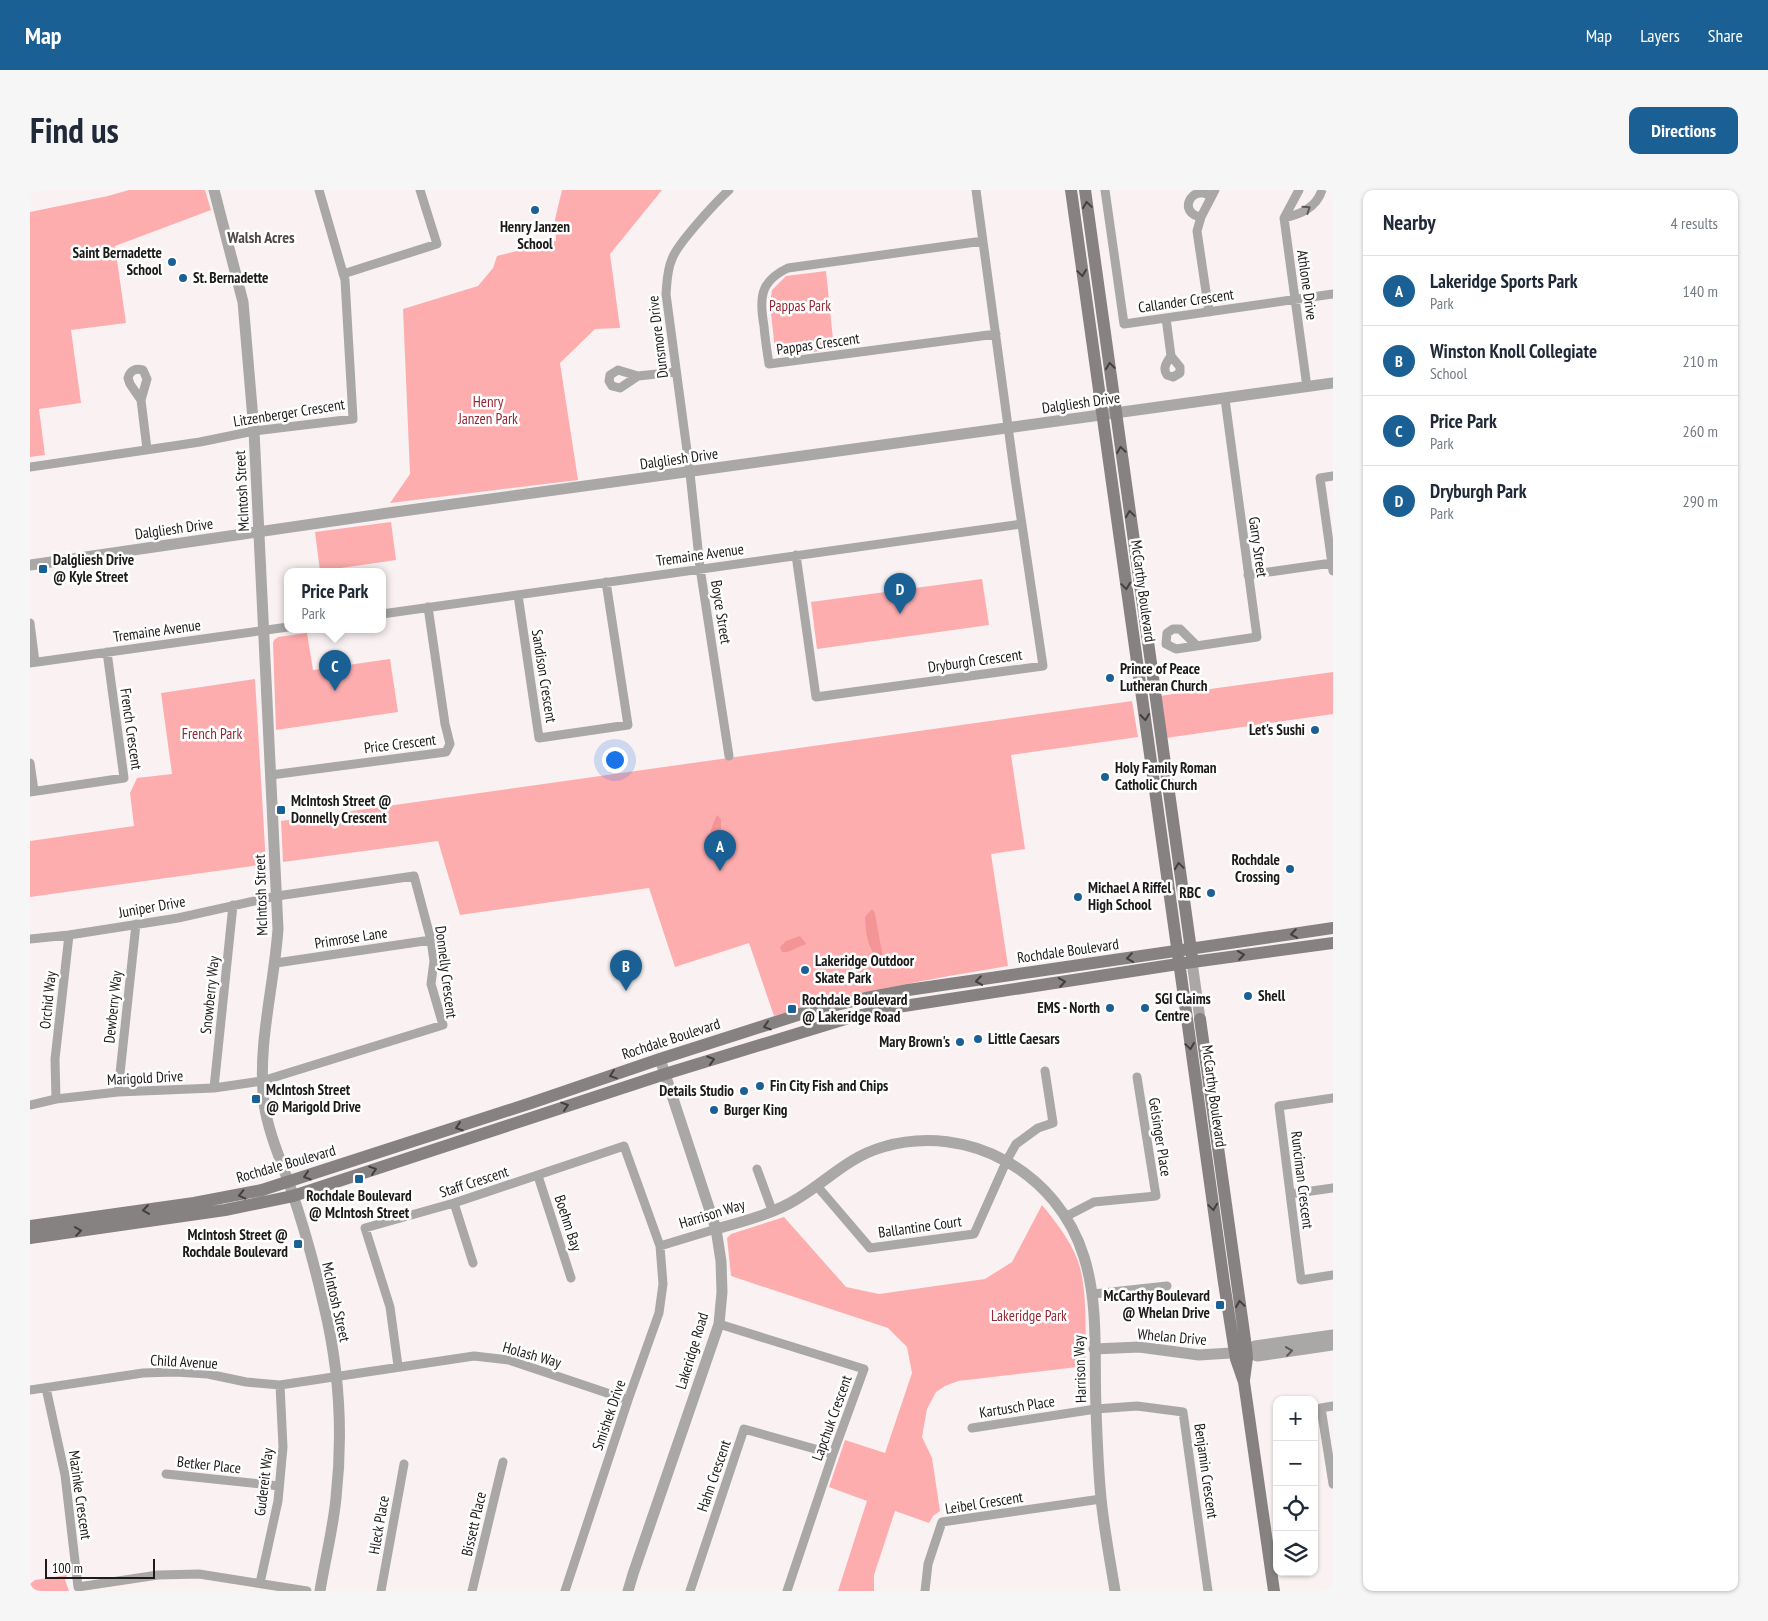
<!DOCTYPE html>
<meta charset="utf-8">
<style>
body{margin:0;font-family:"PT Sans Narrow",sans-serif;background:#f6f6f7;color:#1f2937}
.controls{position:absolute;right:15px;bottom:15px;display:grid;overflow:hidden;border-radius:10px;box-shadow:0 1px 4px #0004}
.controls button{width:45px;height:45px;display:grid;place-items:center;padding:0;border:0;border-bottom:1px solid #e0e1e3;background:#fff;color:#1f2937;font:25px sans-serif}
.scale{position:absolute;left:15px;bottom:12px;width:110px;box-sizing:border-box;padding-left:5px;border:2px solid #1d1b1a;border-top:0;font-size:14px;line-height:18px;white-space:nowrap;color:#1d1b1a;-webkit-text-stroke:4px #fff;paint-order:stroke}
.you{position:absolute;left:584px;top:569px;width:18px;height:18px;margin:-12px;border:4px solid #fff;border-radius:50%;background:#1a73e8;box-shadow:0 0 0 8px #1a73e833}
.badge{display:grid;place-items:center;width:32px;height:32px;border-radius:50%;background:#1b6095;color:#fff;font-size:16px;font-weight:700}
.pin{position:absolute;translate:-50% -41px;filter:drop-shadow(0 1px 2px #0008)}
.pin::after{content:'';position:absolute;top:26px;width:18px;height:15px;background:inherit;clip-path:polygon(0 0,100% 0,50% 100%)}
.popup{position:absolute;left:254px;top:378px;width:102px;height:65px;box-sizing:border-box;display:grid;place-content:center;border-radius:10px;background:#fff;filter:drop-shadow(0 1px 4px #0005);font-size:16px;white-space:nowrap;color:#747a83}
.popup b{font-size:19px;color:#1f2937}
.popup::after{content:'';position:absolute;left:50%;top:100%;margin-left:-10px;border:10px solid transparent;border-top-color:#fff}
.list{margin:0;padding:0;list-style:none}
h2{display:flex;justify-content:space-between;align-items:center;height:65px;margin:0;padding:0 20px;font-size:21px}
h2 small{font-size:16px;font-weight:400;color:#747a83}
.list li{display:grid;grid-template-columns:32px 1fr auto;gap:15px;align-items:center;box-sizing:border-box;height:70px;padding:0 20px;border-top:1px solid #e0e1e3}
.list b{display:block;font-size:19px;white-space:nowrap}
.list p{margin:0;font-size:16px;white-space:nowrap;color:#747a83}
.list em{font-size:16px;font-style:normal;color:#747a83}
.icon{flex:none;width:28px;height:28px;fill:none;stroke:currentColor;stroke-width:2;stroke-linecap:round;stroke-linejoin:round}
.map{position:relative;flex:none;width:1303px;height:1401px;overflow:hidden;border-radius:10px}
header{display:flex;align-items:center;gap:30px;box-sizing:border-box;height:70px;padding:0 25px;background:#1b6095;color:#fff}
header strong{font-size:24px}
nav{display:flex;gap:28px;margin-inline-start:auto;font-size:18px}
.intro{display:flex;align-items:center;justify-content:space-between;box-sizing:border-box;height:120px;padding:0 30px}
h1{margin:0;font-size:35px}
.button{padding:12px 22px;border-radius:10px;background:#1b6095;color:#fff;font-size:18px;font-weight:700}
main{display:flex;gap:30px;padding:0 30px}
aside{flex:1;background:#fff;border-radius:10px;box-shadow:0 1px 4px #0004}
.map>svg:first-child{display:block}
</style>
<header>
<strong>Map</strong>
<nav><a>Map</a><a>Layers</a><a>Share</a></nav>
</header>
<div class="intro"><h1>Find us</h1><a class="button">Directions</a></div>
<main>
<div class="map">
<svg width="1303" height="1401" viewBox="0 0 1303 1401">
<rect width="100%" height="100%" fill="#faf2f2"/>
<path fill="#feadae" d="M99,0H175L181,20L85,56L96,133L41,140L51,213L9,219L15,265L0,267V22L78,6Z
M532,0H632L580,64L590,138L565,139L530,173L548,290L360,313L380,284L373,119L448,96L463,78L467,66L526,51L525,29Z
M796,81L804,159L755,166L749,165L745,160L740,114L742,100L756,86Z
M361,332L366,370L290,381L285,342Z
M952,389L959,435L787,459L781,412Z
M277,443L283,480L360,469L368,522L246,540L243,453L244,450L248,447Z
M1303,482V524L1136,548L1129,506Z
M225,489L236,674L0,707V651L104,636L100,603L107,588L142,584L131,503Z
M1102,511L1108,547L981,565L995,659L961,664L978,776C899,789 821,803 744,826L719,753L645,777L619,698L430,725L408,651L253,672L251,631Z
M1012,1015C1026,1032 1040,1050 1048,1071C1058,1100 1055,1145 1056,1176L928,1191L915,1196L906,1202L897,1219L892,1247L902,1268L910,1321L903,1326L899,1333L865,1321L844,1385V1401H808L837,1311L799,1297L815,1250L855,1263L882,1183L877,1157L858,1138L701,1086L697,1048L701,1044L754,1027L816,1097L849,1104L955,1089L982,1072Z
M37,1385L35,1390L39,1401H0V1394L5,1390Z"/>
<path fill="#f39596" d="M687,625L691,629V666L685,664C678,646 679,642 687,625Z
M841,720H843L845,724L853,768L850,771C837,758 836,744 835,727Z
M770,746L776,753L775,755C767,756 759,764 752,762L750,757L756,751Z"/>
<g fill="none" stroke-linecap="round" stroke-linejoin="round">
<path stroke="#aaa7a7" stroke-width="9" d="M1075,0L1094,134L1303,104
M1269,0L1254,28L1277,197
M1171,27C1168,26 1165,26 1163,24C1154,18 1159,4 1170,3C1173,2 1178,5 1182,6
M1254,28C1271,24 1286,18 1292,0
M953,51L758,78C730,91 729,108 734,136C735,149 737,161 739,174L966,144
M313,84L407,54L390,0
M1179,122L1167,41L1171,27L1185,0
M1136,128L1141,166L1150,177V183L1143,187L1137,185C1132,178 1137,172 1141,166
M608,186L590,198L582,196L579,191L580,185L588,180L608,186L646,182
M111,210L100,194L98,188C100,180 106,178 113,180L117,189L111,210L117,259
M0,277L170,252L224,241L323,229L315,90L289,0
M1303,286L1290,288L1303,381
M766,365L786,507L1013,476L985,288L946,0
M1218,385L1302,373
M488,405L509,548L598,535L576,392
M352,424L991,334
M0,433L5,472
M1166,455L1150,439H1143L1137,443L1136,454L1146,459L1227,447L1195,209
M0,473L258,437
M699,566L670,378L660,283L636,104C637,92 637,80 642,69C647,54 686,12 699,0
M0,573L4,601
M241,585L416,562L420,554L415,534L398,417
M0,602L94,588L77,462
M0,749L39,745L148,728L247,706L384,686L401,750L404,771L401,794L413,835L232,891L184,898L88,902L26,909L0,915
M246,773L401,750
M184,898L203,715
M88,902L106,734
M1303,908L1249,916L1271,1090L1303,1085
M26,909L25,869L39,745
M727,979L742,1020
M508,986L541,1088
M787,996L840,1058L944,1044L977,970L986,954L1008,938L1023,933L1015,881
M1260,1004L1303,998
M424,1013L443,1073
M1035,1027L1064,1012L1126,1006L1107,887
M630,1056L686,1039
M1063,1104L1137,1096
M689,1134L834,1179L803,1264L757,1401
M368,1176L360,1117L335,1038L424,1013L594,956L630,1056L633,1094L629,1123L598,1210L535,1401
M16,1198L35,1285L48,1397L128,1385L169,1384L277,1401
M0,1200L113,1183L145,1182L178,1184L216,1192L250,1195L444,1166L479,1170L598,1210
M1303,1216L1291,1218L1303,1294
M942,1238L1066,1219L1107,1216L1153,1222L1178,1401
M136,1284L249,1296
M230,1393L248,1311L253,1257L250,1195
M351,1401L374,1274
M442,1401L473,1272
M660,1401L714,1239L803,1264
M895,1401L898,1374L912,1332L1071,1309"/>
<path stroke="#aaa7a7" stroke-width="11" d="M184,0L213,112L224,241L248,739C244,797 227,855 234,913C238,942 251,971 261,999C274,1037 285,1077 294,1116C309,1178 313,1245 306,1308C303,1339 295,1370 290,1401
M0,375L358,323L1303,193
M1162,772L1170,829
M686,1039C712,1032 745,1023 767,1009C797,991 818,967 853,957C939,932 1028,983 1054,1067C1069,1114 1064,1169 1066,1218C1067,1248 1068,1278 1071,1308C1074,1339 1080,1370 1085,1401
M1064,1159L1109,1157L1169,1165L1217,1162L1227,1166L1303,1155
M1217,1162L1225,1156L1303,1145
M598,1401L603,1384L689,1134L692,1102L691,1071L686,1039L630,869"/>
<path stroke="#878282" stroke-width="12" d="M1041,0L1194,1093L1206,1169L1214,1192L1244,1401
M1055,0L1162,767
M1170,829L1216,1157L1217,1168L1214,1190
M0,1036L164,1013L232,1000L501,913L630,869L777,822L836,808L878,800L1303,738
M0,1048L195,1020L263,1006L635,884L822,827L874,816L1148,774L1303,753"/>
</g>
<defs><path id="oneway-chevron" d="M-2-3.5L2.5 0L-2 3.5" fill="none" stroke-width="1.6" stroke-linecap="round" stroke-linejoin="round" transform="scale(1.25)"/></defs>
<g stroke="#423f3e">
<use href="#oneway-chevron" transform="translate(1057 15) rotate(-98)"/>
<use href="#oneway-chevron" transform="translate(1052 83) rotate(82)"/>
<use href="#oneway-chevron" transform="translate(1080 176) rotate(-98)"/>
<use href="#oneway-chevron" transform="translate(1091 260) rotate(-98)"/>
<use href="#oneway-chevron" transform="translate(1100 324) rotate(-98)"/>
<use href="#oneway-chevron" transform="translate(1096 396) rotate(82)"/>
<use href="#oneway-chevron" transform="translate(1115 527) rotate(83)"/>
<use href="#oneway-chevron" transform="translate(1149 676) rotate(-98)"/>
<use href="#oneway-chevron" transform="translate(1264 744) rotate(172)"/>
<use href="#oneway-chevron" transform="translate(1211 765) rotate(-8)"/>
<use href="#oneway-chevron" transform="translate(1100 768) rotate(172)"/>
<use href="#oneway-chevron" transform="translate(949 791) rotate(172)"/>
<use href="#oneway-chevron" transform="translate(1032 792) rotate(-9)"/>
<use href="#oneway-chevron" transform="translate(737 836) rotate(162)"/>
<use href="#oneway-chevron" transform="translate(1160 856) rotate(82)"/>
<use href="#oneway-chevron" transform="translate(681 870) rotate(-17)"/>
<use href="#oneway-chevron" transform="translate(583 885) rotate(161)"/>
<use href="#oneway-chevron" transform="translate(535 916) rotate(-18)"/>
<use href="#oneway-chevron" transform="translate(429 937) rotate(162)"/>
<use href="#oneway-chevron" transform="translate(343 980) rotate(-18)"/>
<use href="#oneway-chevron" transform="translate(277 986) rotate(162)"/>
<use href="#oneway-chevron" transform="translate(212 1005) rotate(167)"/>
<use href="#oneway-chevron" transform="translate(1183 1017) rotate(82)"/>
<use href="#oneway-chevron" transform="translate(116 1020) rotate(172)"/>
<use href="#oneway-chevron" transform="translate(48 1041) rotate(-8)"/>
<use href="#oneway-chevron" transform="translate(1210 1114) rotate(-98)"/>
</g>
<g stroke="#5c5a59">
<use href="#oneway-chevron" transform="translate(1277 19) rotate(-34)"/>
<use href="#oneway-chevron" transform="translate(1259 1161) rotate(-8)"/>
</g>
<g fill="#1b6095" stroke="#fff" stroke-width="2">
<circle cx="505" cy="20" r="5"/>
<circle cx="142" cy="72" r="5"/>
<circle cx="153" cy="88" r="5"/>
<rect x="8" y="374" width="10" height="10" rx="2.5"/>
<circle cx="1080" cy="488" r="5"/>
<circle cx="1285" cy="540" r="5"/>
<circle cx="1075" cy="587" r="5"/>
<rect x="246" y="615" width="10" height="10" rx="2.5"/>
<circle cx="1260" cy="679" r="5"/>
<circle cx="1181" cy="703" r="5"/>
<circle cx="1048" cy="707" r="5"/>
<circle cx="775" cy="780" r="5"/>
<circle cx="1218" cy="806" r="5"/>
<circle cx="1080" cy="818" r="5"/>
<circle cx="1115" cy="818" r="5"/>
<rect x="757" y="814" width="10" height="10" rx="2.5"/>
<circle cx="948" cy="849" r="5"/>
<circle cx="930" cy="852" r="5"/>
<circle cx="730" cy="896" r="5"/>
<circle cx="714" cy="901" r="5"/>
<rect x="221" y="904" width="10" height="10" rx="2.5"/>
<circle cx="684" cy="920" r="5"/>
<rect x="324" y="984" width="10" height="10" rx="2.5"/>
<rect x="263" y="1049" width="10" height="10" rx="2.5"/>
<rect x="1185" y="1110" width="10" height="10" rx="2.5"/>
</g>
<g text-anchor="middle" stroke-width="5" stroke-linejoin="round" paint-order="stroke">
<g font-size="15" font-weight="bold" fill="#1d1b1a" stroke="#fff" text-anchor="start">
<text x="505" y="42" text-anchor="middle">Henry Janzen<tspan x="505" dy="17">School</tspan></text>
<text x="132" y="68" text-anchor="end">Saint Bernadette<tspan x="132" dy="17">School</tspan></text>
<text x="163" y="93">St. Bernadette</text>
<text x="23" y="375">Dalgliesh Drive<tspan x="23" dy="17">@ Kyle Street</tspan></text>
<text x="1090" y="484">Prince of Peace<tspan x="1090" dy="17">Lutheran Church</tspan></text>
<text x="1275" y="545" text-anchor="end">Let's Sushi</text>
<text x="1085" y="583">Holy Family Roman<tspan x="1085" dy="17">Catholic Church</tspan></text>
<text x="261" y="616">McIntosh Street @<tspan x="261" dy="17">Donnelly Crescent</tspan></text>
<text x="1250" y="675" text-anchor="end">Rochdale<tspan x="1250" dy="17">Crossing</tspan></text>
<text x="1058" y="703">Michael A Riffel<tspan x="1058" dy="17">High School</tspan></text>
<text x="1171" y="708" text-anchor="end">RBC</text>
<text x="785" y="776">Lakeridge Outdoor<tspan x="785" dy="17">Skate Park</tspan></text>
<text x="1228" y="811">Shell</text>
<text x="1125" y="814">SGI Claims<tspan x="1125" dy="17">Centre</tspan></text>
<text x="772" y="815">Rochdale Boulevard<tspan x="772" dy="17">@ Lakeridge Road</tspan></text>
<text x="1070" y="823" text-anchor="end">EMS - North</text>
<text x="958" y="854">Little Caesars</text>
<text x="920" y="857" text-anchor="end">Mary Brown's</text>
<text x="740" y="901">Fin City Fish and Chips</text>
<text x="236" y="905">McIntosh Street<tspan x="236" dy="17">@ Marigold Drive</tspan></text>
<text x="704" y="906" text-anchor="end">Details Studio</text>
<text x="694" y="925">Burger King</text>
<text x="329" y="1011" text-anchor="middle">Rochdale Boulevard<tspan x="329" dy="17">@ McIntosh Street</tspan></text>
<text x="258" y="1050" text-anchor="end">McIntosh Street @<tspan x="258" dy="17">Rochdale Boulevard</tspan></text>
<text x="1180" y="1111" text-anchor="end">McCarthy Boulevard<tspan x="1180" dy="17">@ Whelan Drive</tspan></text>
</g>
<g font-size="15" fill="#1d1b1a" stroke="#fff">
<text transform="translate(1277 95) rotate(82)" y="5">Athlone Drive</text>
<text transform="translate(1156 111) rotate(-8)" y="5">Callander Crescent</text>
<text transform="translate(628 147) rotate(-97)" y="5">Dunsmore Drive</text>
<text transform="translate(788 154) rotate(-8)" y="5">Pappas Crescent</text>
<text transform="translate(1051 213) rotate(-8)" y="5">Dalgliesh Drive</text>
<text transform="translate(259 223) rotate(-9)" y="5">Litzenberger Crescent</text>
<text transform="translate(649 269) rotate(-8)" y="5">Dalgliesh Drive</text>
<text transform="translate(212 301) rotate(-93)" y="5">McIntosh Street</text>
<text transform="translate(144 339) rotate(-8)" y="5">Dalgliesh Drive</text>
<text transform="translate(1228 357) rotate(82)" y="5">Garry Street</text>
<text transform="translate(670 365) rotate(-8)" y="5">Tremaine Avenue</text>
<text transform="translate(1113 401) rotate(82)" y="5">McCarthy Boulevard</text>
<text transform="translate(691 422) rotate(81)" y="5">Boyce Street</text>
<text transform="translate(127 441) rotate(-8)" y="5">Tremaine Avenue</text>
<text transform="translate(945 471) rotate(-8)" y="5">Dryburgh Crescent</text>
<text transform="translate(514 486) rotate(81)" y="5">Sandison Crescent</text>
<text transform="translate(101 539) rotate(82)" y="5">French Crescent</text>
<text transform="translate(370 554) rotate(-7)" y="5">Price Crescent</text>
<text transform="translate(231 705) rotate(-92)" y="5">McIntosh Street</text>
<text transform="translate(122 717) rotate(-10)" y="5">Juniper Drive</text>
<text transform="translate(321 748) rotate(-9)" y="5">Primrose Lane</text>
<text transform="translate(1038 761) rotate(-8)" y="5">Rochdale Boulevard</text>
<text transform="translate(416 782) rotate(83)" y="5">Donnelly Crescent</text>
<text transform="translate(180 805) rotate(-84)" y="5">Snowberry Way</text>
<text transform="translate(18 810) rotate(-84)" y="5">Orchid Way</text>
<text transform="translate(83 817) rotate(-84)" y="5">Dewberry Way</text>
<text transform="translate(641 849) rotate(-18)" y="5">Rochdale Boulevard</text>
<text transform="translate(115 888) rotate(-3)" y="5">Marigold Drive</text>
<text transform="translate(1184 906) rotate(82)" y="5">McCarthy Boulevard</text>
<text transform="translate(1130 947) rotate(81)" y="5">Gelsinger Place</text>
<text transform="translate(256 974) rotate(-16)" y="5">Rochdale Boulevard</text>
<text transform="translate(1272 990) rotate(83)" y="5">Runciman Crescent</text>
<text transform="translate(444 992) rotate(-18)" y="5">Staff Crescent</text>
<text transform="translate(682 1024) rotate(-17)" y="5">Harrison Way</text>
<text transform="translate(538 1033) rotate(72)" y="5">Boehm Bay</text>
<text transform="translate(890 1037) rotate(-8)" y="5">Ballantine Court</text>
<text transform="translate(306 1112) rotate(77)" y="5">McIntosh Street</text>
<text transform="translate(1142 1147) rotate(5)" y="5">Whelan Drive</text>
<text transform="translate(662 1161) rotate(-73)" y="5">Lakeridge Road</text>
<text transform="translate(502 1165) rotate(16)" y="5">Holash Way</text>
<text transform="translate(154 1172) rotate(3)" y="5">Child Avenue</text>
<text transform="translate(1050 1179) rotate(-92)" y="5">Harrison Way</text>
<text transform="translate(987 1217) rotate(-9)" y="5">Kartusch Place</text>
<text transform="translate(579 1225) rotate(-71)" y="5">Smishek Drive</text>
<text transform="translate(802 1228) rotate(-70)" y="5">Lapchuk Crescent</text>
<text transform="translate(179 1275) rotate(6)" y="5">Betker Place</text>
<text transform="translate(1176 1281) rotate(82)" y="5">Benjamin Crescent</text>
<text transform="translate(684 1286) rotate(-71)" y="5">Hahn Crescent</text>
<text transform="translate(234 1292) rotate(-83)" y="5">Gudereit Way</text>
<text transform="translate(50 1305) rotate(82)" y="5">Mazinke Crescent</text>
<text transform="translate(954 1313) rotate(-9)" y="5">Leibel Crescent</text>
<text transform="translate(444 1334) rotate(-77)" y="5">Bissett Place</text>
<text transform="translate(349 1335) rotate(-80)" y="5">Hleck Place</text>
</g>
<g font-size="15" fill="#942733" stroke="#fff">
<text x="770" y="121">Pappas Park</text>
<text x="458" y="217">Henry<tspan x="458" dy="17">Janzen Park</tspan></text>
<text x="182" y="549">French Park</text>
<text x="999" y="1131">Lakeridge Park</text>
</g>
<g font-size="16" font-weight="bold" fill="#4d4747" stroke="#fff">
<text x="231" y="53">Walsh Acres</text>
</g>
</g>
</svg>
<div class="controls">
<button>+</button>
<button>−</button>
<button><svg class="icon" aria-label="locate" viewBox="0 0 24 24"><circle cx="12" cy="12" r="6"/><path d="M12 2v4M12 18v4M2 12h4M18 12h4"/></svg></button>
<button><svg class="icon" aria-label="layers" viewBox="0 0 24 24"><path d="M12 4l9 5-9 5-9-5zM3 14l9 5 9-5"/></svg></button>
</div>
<div class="scale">100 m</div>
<div class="you"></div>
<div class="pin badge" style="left:690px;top:681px">A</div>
<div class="pin badge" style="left:596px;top:801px">B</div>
<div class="pin badge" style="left:305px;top:501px">C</div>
<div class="popup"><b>Price Park</b>Park</div>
<div class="pin badge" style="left:870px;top:424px">D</div>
</div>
<aside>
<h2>Nearby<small>4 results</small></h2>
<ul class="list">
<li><span class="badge">A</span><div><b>Lakeridge Sports Park</b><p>Park</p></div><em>140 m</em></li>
<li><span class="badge">B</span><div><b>Winston Knoll Collegiate</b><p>School</p></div><em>210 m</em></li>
<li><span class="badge">C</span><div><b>Price Park</b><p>Park</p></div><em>260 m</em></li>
<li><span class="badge">D</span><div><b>Dryburgh Park</b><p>Park</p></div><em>290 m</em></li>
</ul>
</aside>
</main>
